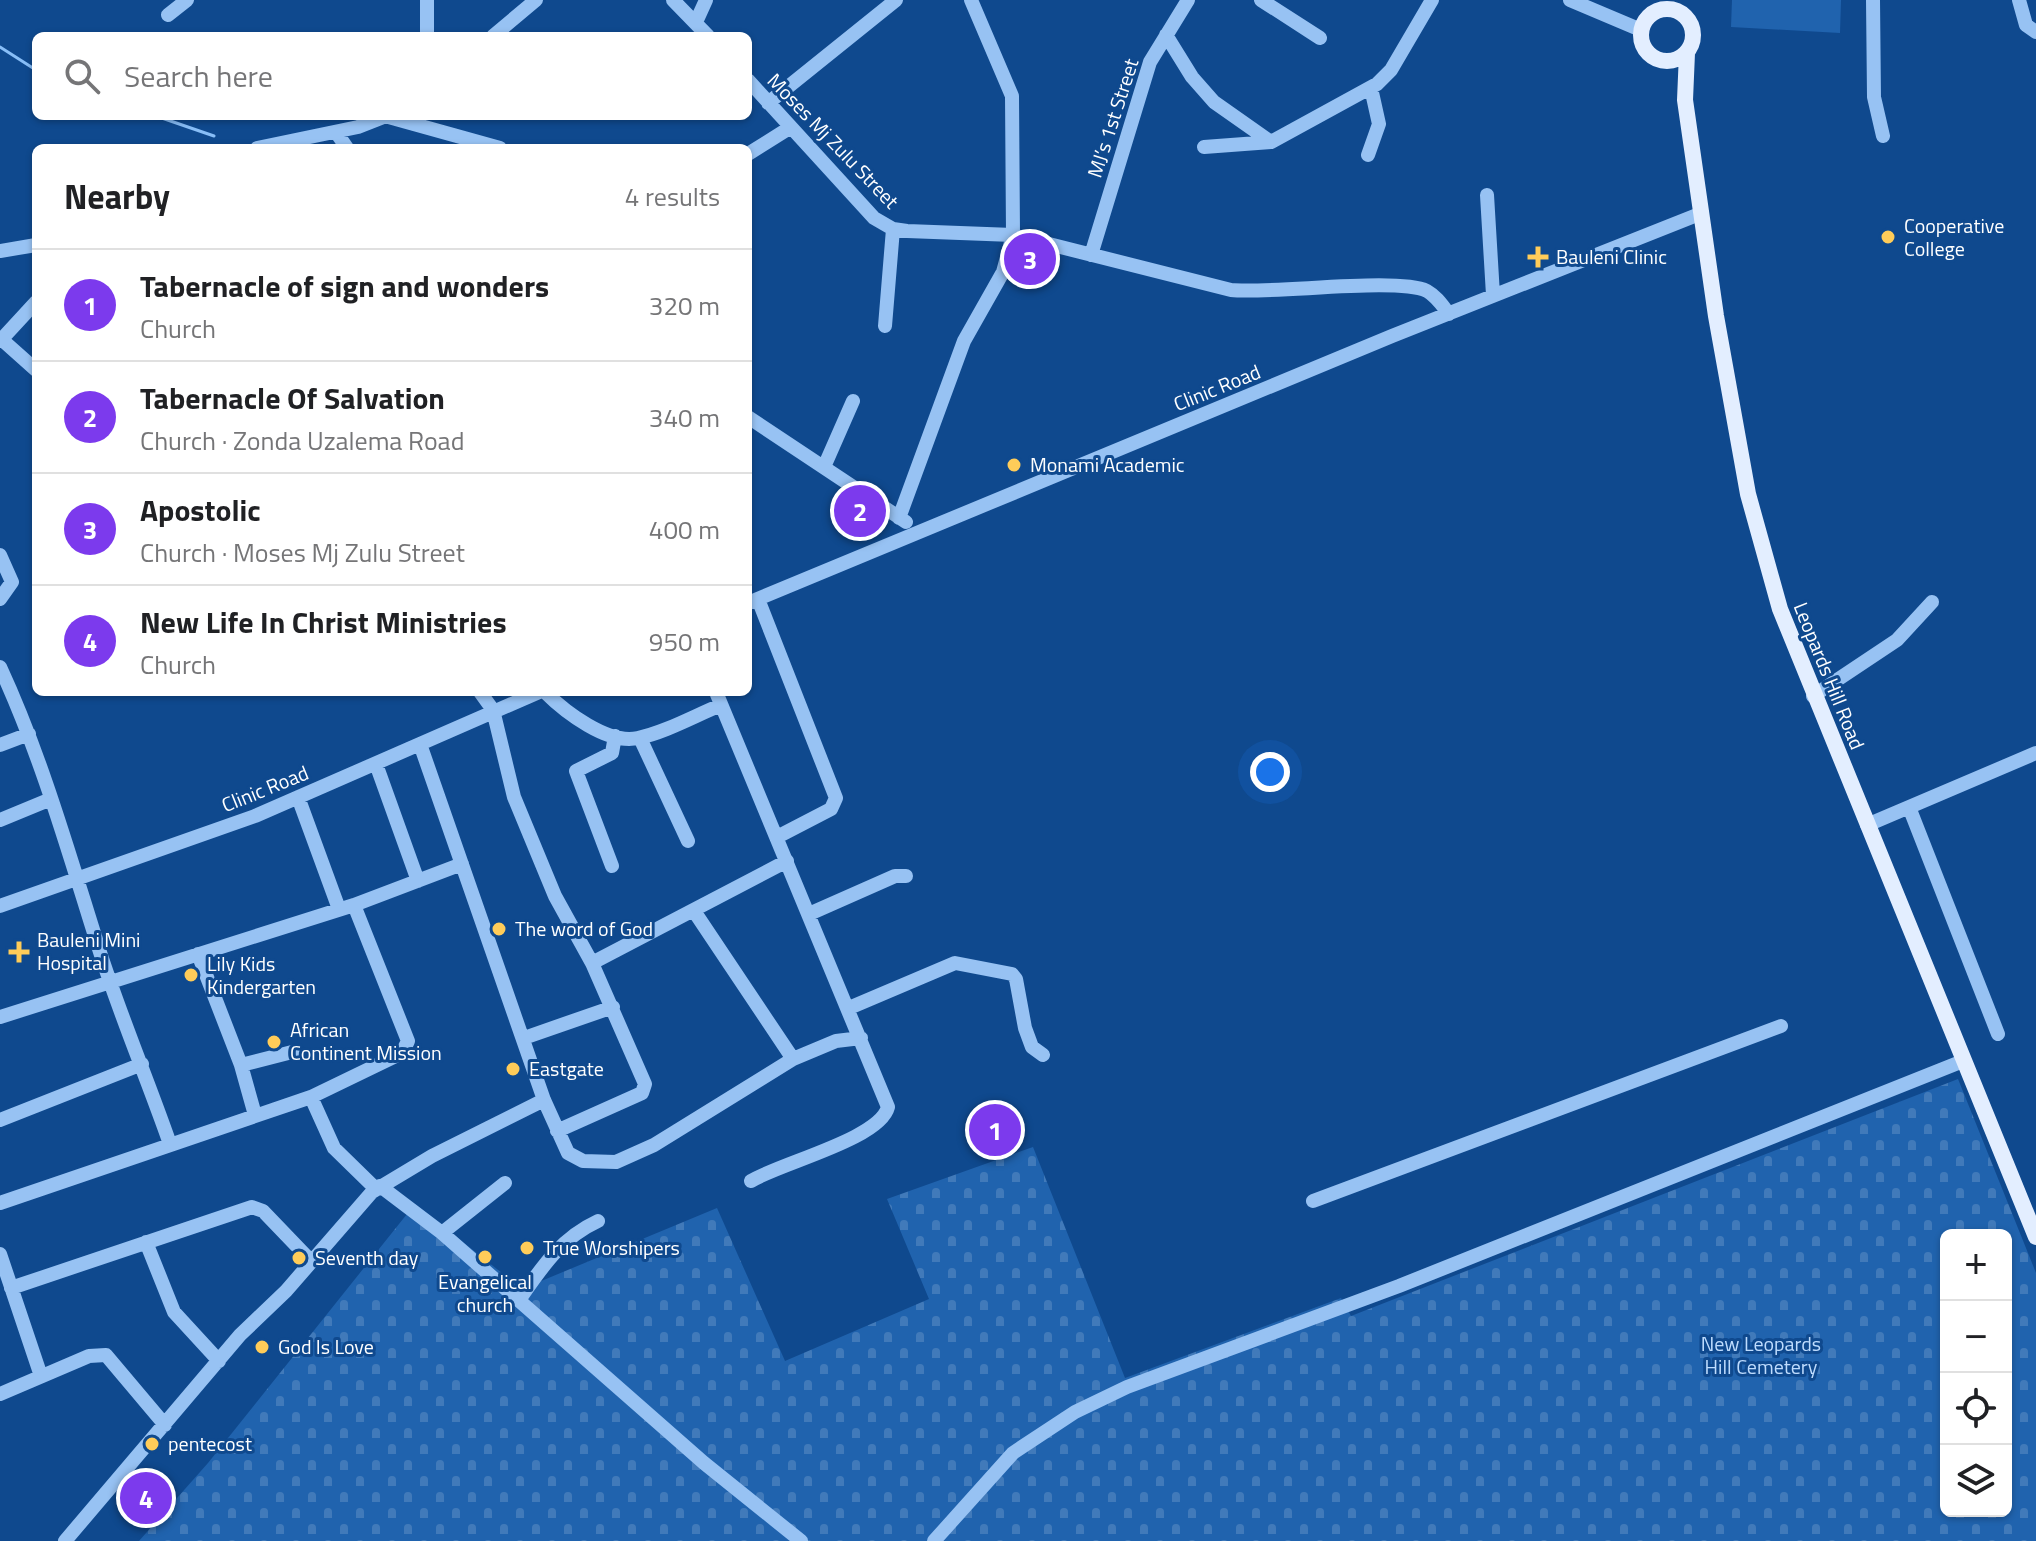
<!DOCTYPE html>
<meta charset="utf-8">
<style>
body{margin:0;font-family:"Titillium Web",sans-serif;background:#f6f6f6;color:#202124}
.controls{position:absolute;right:24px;bottom:24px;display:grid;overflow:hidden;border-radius:12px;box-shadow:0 2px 6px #0004}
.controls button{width:72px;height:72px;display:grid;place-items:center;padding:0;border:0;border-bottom:2px solid #e0e0e0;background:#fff;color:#202124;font:40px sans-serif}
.you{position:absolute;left:1270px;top:772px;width:28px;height:28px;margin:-20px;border:6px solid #fff;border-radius:50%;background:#1a73e8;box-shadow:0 0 0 12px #1a73e833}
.badge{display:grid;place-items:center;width:52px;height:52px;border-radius:50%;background:#7c3aed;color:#fff;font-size:26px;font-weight:700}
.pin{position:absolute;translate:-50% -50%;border:4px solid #fff;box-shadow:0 2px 8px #0006}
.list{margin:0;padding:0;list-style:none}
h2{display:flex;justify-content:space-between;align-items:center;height:104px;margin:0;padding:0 32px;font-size:34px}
h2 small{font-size:26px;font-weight:400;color:#757577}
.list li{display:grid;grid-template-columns:52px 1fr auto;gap:24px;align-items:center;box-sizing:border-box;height:112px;padding:0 32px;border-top:2px solid #e0e0e0}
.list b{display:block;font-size:30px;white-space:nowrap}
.list p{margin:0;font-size:26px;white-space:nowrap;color:#757577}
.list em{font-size:26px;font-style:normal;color:#757577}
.icon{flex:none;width:44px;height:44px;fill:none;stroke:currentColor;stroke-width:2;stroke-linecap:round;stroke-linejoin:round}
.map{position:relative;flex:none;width:2036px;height:1541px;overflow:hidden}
.search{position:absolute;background:#fff;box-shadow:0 2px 6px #0004;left:32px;top:32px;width:720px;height:88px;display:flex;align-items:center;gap:20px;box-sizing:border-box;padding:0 28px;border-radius:12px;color:#757577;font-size:30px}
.panel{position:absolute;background:#fff;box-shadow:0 2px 6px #0004;left:32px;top:144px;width:720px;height:552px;border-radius:12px}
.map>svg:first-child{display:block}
</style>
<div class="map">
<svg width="2036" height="1541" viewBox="0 0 2036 1541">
<defs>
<pattern id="cemetery-stones" width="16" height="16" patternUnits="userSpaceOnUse" patternTransform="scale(2)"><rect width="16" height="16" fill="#2063ae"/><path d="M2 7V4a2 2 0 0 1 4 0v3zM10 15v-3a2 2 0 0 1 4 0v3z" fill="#417aba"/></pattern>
</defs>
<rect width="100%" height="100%" fill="#0f498e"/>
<path fill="#2063ae" d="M1732,0H1841L1840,33L1731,27Z"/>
<path fill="url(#cemetery-stones)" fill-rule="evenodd" d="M1958,1079L2036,1273V1541H139L208,1463L415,1204L522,1289L717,1208L785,1361L929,1299L887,1199L1033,1147L1125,1378L1341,1298L1351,1316ZM1946,1235H2006V1511H1946Z"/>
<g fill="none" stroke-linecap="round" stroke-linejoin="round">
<path stroke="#88bef7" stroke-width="3" d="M0,47L36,70
M156,116L214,136"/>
<path stroke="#97c2f3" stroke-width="14" d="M427,0V36
M673,0L708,36
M1261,0L1320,38
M1570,0L1641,30
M1873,0L1874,97L1883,136
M2019,0L2026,25L2036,32
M168,15L187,0
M696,22L706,0
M1166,35L1192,77L1214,102L1271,142L1377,84L1391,70L1432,0
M493,36L536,0
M748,80L874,218L893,229L907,231L1013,235L1231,290C1275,294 1397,277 1427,291C1436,296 1442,305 1449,314
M768,103L896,0
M385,116L500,148
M336,132L347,148
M1204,147L1271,142
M257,148L358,127L386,116
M748,154L791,127
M1368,155L1379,124L1371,88
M1487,195L1493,295
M0,251L36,245
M1091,255L1150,62L1188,0
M885,326L893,229
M0,338L36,370
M0,341L36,302
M748,417L906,522
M824,467L853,401
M899,518L964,341L1003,272L1013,235L1012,96L971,0
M0,555L12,582L0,599
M758,599L836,798L831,809L777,837
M748,603L1392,336L1702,213
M0,667C42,758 69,854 99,949C120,1015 147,1078 170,1144
M480,692L493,710L514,797L555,896L592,963L645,1084L642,1093L557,1131
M545,692C565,712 608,745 638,738C666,732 694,716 721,705
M716,692L888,1107C880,1139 780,1163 751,1181
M1813,696L1897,640L1932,602
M640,738L688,841
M420,744L544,1100L568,1153L583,1161L616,1162L654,1145L793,1059L836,1041L861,1038
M0,745L29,734
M376,764L418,881
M298,797L339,909
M1909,807L1998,1034
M0,820L51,799
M1867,825L2036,753
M612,866L576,771L612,753L615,736
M0,906L255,816L539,692
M694,911L793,1059
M809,914L895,876H906
M198,954L241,1065L255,1115
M592,963L787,861
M849,1008L955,963L1012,974L1016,979L1025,1028L1032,1047L1043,1055
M0,1017L354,905L462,864
M524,1038L613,1007
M241,1065L296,1051
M311,1097L334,1148L376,1189
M0,1120L142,1064
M380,1186L442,1233L704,1463L801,1541
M1313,1201L1781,1026
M0,1203L311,1097L402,1053L408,1041L354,905
M442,1233L505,1183
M146,1242L174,1312L219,1361
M0,1254L41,1376
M11,1288L252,1207L263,1211L311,1261
M519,1300C542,1267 561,1238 598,1221
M0,1394L89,1356L106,1355L165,1425
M65,1541L240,1335L286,1291L372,1192L432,1156L544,1100
M934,1541L1013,1453L1075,1412L1127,1387L1399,1286L1963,1061"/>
<path stroke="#e3eeff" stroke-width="16" d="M1641 35a26 26 0 1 1 52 0a26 26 0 1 1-52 0Z
M1687,53L1685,100L1716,316L1748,494L1780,609L2036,1237"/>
</g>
<g fill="#ffcc59" stroke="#0f498e" stroke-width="3">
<circle cx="1888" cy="237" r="8"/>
<path d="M1534 245h8v8h8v8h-8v8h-8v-8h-8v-8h8z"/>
<circle cx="1014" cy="465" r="8"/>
<circle cx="499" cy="929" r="8"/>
<path d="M15 940h8v8h8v8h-8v8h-8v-8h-8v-8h8z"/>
<circle cx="191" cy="975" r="8"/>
<circle cx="274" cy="1042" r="8"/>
<circle cx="513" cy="1069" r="8"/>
<circle cx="527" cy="1248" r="8"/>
<circle cx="485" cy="1257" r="8"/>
<circle cx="299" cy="1258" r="8"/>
<circle cx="262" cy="1347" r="8"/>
<circle cx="152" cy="1444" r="8"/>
</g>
<g text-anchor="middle" stroke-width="6" stroke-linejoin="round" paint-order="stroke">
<g font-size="20" fill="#fff" stroke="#0f498e">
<text transform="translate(1113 118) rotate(-72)" y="7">MJ’s 1st Street</text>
<text transform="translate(833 141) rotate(46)" y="7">Moses Mj Zulu Street</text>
<text transform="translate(1217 388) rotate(-22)" y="7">Clinic Road</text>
<text transform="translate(1829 676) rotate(68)" y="7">Leopards Hill Road</text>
<text transform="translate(265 789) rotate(-22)" y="7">Clinic Road</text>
</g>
<g font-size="20" fill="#fff" stroke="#0f498e" text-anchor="start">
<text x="1904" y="233">Cooperative<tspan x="1904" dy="23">College</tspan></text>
<text x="1556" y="264">Bauleni Clinic</text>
<text x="1030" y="472">Monami Academic</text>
<text x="515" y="936">The word of God</text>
<text x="37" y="947">Bauleni Mini<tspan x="37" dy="23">Hospital</tspan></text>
<text x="207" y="971">Lily Kids<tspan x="207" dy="23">Kindergarten</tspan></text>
<text x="290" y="1037">African<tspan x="290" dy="23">Continent Mission</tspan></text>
<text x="529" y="1076">Eastgate</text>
<text x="543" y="1255">True Worshipers</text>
<text x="315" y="1265">Seventh day</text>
<text x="485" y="1289" text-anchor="middle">Evangelical<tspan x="485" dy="23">church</tspan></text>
<text x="278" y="1354">God Is Love</text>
<text x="168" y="1451">pentecost</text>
</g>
<g font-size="20" fill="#bedcfe" stroke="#0f498e">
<text x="1761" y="1351">New Leopards<tspan x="1761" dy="23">Hill Cemetery</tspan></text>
</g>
</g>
</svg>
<div class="controls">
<button>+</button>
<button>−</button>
<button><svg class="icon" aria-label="locate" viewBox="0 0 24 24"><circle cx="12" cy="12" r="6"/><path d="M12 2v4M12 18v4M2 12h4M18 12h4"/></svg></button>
<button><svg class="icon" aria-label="layers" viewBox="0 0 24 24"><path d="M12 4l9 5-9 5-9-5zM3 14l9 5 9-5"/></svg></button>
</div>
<div class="you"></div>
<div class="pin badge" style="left:995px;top:1130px">1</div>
<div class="pin badge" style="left:860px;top:511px">2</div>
<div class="pin badge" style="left:1030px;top:259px">3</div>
<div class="pin badge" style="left:146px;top:1498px">4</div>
<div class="search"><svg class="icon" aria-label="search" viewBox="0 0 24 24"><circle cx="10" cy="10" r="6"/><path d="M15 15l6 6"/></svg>Search here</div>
<section class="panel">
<h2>Nearby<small>4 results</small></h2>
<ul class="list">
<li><span class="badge">1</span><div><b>Tabernacle of sign and wonders</b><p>Church</p></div><em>320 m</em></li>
<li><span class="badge">2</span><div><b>Tabernacle Of Salvation</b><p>Church · Zonda Uzalema Road</p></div><em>340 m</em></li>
<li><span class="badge">3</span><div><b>Apostolic</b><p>Church · Moses Mj Zulu Street</p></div><em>400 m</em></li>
<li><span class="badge">4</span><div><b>New Life In Christ Ministries</b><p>Church</p></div><em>950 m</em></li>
</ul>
</section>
</div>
